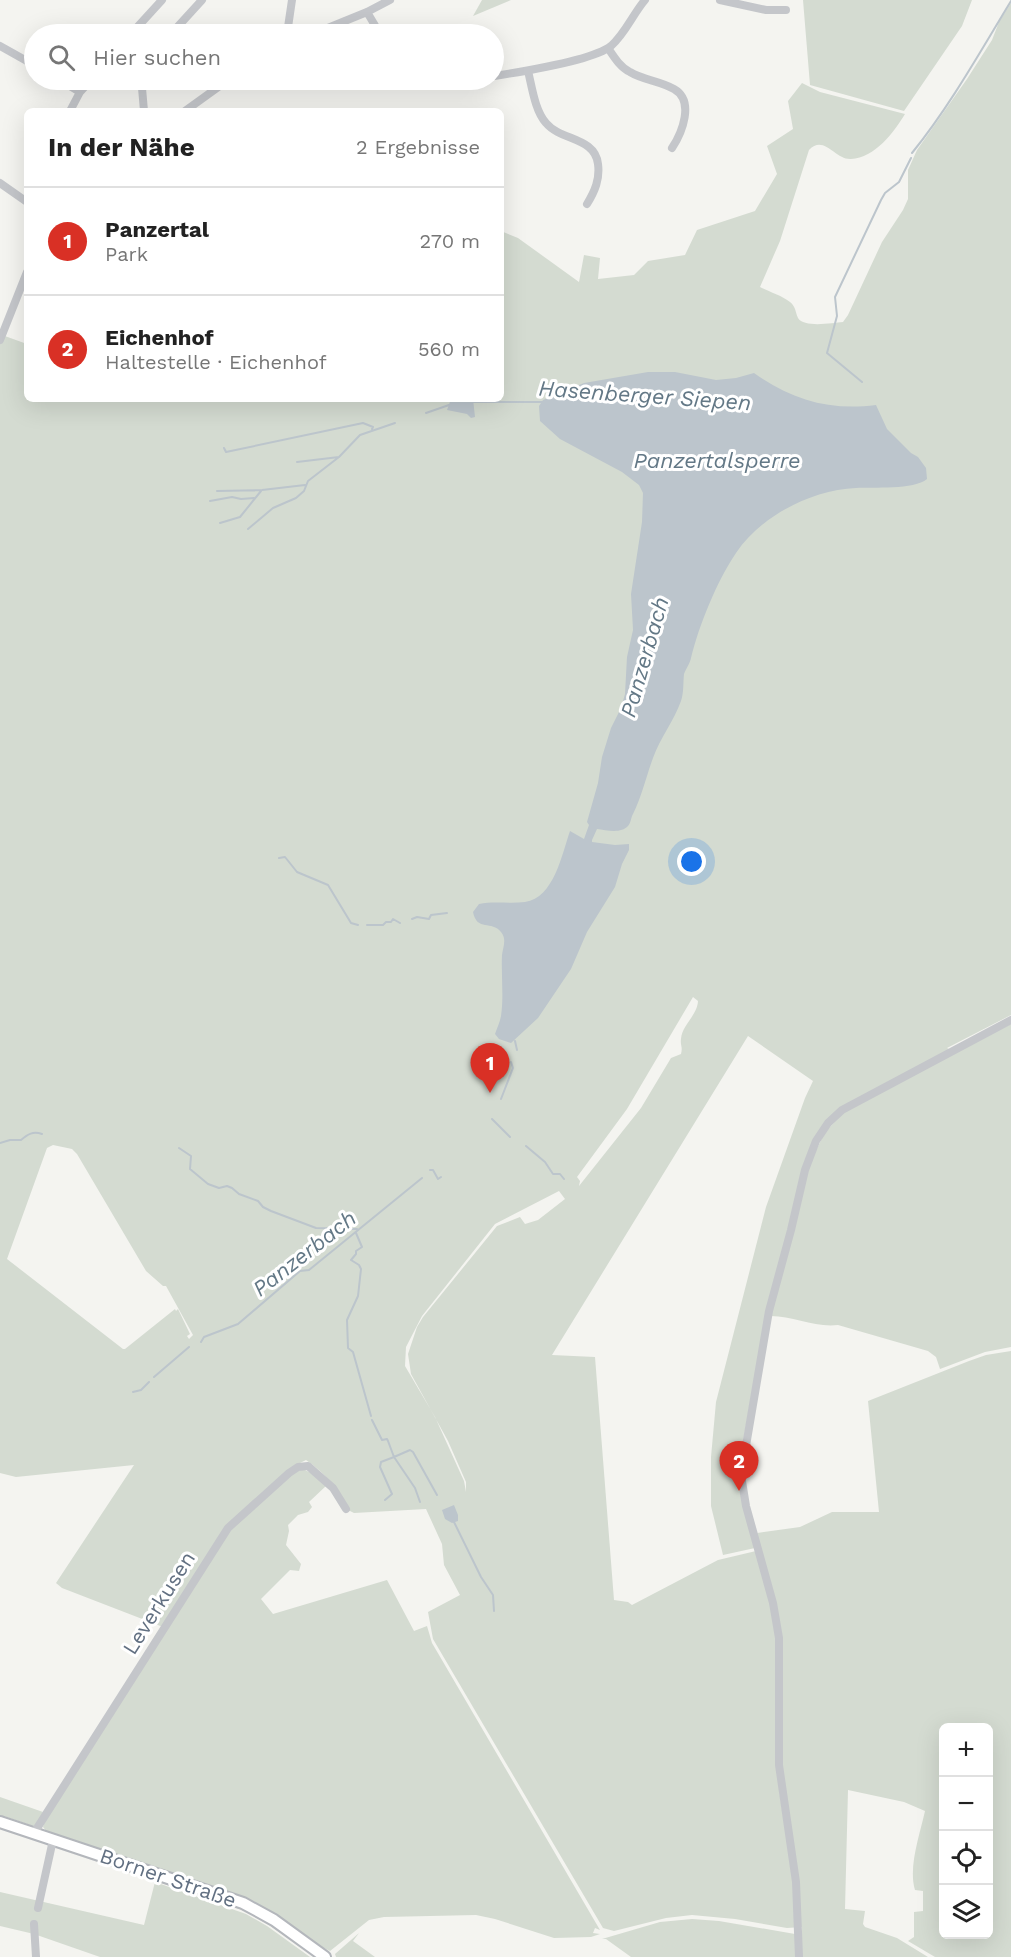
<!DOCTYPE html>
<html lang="de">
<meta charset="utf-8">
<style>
body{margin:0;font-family:"Work Sans",sans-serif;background:#f6f6f6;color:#222}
.controls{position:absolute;right:18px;bottom:18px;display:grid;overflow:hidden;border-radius:9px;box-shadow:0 6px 24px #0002}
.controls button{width:54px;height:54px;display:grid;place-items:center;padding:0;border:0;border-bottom:2px solid #e0e0e0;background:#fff;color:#222;font:30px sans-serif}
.you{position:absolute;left:692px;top:862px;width:21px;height:21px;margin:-15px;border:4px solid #fff;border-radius:50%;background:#1a73e8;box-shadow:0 0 0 9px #1a73e833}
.badge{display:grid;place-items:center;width:39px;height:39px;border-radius:50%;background:#d93025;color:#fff;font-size:20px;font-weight:700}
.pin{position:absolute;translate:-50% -50px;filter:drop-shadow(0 2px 3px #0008)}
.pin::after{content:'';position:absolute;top:32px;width:21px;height:18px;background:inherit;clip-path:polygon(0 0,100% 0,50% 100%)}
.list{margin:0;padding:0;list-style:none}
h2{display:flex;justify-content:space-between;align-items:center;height:78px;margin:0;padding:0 24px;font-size:26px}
h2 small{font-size:20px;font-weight:400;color:#767676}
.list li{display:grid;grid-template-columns:39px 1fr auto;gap:18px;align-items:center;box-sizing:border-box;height:108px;padding:0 24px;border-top:2px solid #e0e0e0}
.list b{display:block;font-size:22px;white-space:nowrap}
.list p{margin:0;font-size:20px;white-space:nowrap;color:#767676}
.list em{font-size:20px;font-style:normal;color:#767676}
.icon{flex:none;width:33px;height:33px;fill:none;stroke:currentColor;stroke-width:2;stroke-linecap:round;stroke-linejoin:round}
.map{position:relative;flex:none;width:1011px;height:1957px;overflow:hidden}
.search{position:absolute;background:#fff;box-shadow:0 6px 24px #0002;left:24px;top:24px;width:480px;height:66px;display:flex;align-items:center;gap:15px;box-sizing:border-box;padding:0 21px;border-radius:33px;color:#767676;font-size:22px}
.panel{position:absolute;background:#fff;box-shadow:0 6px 24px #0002;left:24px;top:108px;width:480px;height:294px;border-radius:9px}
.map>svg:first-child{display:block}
</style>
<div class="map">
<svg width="1011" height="1957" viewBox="0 0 1011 1957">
<rect width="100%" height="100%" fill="#f4f4f0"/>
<path fill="#d4dbd1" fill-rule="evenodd" d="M482,0H511L473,16Z
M803,0H972L962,26L904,111L810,85Z
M1011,3V1015L947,1048L955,1052L1011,1024V1347L985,1352L940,1369L936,1357L928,1351L838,1325C816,1328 793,1316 771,1316L809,1165L825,1132L845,1111L839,1109L823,1126L810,1149L768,1302L739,1464L741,1495L755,1548L723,1555L711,1506V1457L716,1402L766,1207L805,1098L813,1081L748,1036L552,1355L595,1357L614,1600L628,1602L632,1605L718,1560L756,1551C764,1580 774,1610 777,1640C781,1683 774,1726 777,1769C781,1818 794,1866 795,1915L800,1917L797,1870L781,1767L782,1634L757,1533L800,1527L832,1512H879L868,1401L969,1361L986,1355L1011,1351V1957H935L908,1941L914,1937V1912L923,1911V1891L915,1890C908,1867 920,1834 925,1811L904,1802L848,1790L845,1909L865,1911L863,1924L865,1927L897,1938L928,1957H801L802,1927L787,1928L735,1919L692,1915L666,1918L614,1931L603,1928L433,1639L428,1612L460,1595L444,1565L442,1544L426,1509L354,1513L346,1509C339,1489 324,1472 306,1460L294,1466L287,1473L290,1474L303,1469L317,1476L327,1485L309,1502L312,1507L308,1512L298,1515L288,1525L289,1531L286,1545L301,1564L299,1571L290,1570L261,1599L273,1614L387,1580L414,1631L427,1626L432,1643L600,1930L595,1928L593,1933L600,1934L591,1937L554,1938L495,1919L476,1915L384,1917L369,1920L330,1951L310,1941L266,1910L232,1893L47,1832L43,1827L45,1821L228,1531L225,1529L163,1627L62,1588L56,1583L134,1465L16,1477L0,1473V340L2,335L27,344V399H501V231L518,238L579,282L584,255L600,258L598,279L634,275L648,261L685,255L697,230L755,211L777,174L767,146L793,129L788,101L802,83L820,92L905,114C894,132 875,158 851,159C835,160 824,134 809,150L780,241L760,287C769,292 781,295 790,302C796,307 795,311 798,318C804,328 832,323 843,322L848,315L882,242L903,210L908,199V170L917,150L967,79L992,40L999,22ZM693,997L698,1001C697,1016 682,1025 681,1039C680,1045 683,1047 681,1054L671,1058L641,1108L579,1186L580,1181L577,1177L627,1109ZM53,1145L72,1149L77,1154L146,1271L163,1286H166L193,1335L189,1339L187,1336L190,1334L178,1309L176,1311L175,1309L125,1349H123L7,1259L47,1148ZM559,1191L565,1199L538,1220L525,1224L520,1217L497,1226L423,1317L417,1327L408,1354L411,1374L448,1441L466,1482V1492L464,1481L435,1417L405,1366L406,1347L422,1316L495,1224ZM944,1728H988V1934H944Z
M0,1797L43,1812L36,1825L33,1826L4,1816L0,1817Z
M157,1878L234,1904L270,1923L315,1957L269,1925L245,1911L156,1880Z
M155,1882L246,1914L267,1926L310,1957H100L34,1934L0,1926V1892L144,1925Z
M692,1919L719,1921L795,1934L796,1957H631L606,1939H602L660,1922Z
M359,1933L353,1941L375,1957H336L335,1954Z"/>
<path fill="#bcc5cc" d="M648,372H675L716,380L736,378L754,373C792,400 830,411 876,405L887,429L911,453L918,457L926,468L927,479C914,490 873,487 856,488C811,490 761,516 736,553C717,581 699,625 691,658C690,663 686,669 684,674C683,683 684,692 681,701C674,721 660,738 653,758C646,777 642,796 633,814C631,817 631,823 628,826C621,834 606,830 597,829L592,840V842L615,845L629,844V850L622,864L615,887L587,932L571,969L538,1018L511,1043L499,1039L495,1034C497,1028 500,1022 501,1016C504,996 501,975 502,955C503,947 507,939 501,932C492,920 477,932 473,912L479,904C493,901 510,904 525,902C554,898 562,854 570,831L584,839L589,825L587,822L598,783L602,757L611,728L621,708L625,694L627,657L633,630L631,594L642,522L643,493L639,485L622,472L560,439L540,421L539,406L543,400L584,383Z
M451,399H473L475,417L471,418L467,414L447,410Z
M454,1505L458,1515V1521L452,1523L445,1519L442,1510Z"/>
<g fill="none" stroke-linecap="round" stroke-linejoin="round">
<path stroke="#bcc5cc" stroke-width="2" d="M912,153C950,106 980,52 1011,1
M862,382L827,353L837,316L835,297L881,200L885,193L899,182L911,158
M473,402H542
M426,413L449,405
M224,448L226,452L363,423L373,427L372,429
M297,462L339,457
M217,491L262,490L305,485
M210,501L232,497L241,499L254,498
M220,523L240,517L261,491
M248,529L273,508L296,498L304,491L308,481L339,457L360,435L395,423
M279,858L285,857L297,872L328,885L351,923L358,925
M412,919L417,917L429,919L431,915L447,913
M367,925H383L386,922H391L393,919L400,923
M515,1041L517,1050
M501,1099L513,1068L511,1062
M492,1119L510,1137
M0,1143L10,1140H21C28,1134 33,1131 42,1134
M526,1146L545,1162L553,1174H560L564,1179
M179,1148L191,1156L190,1169L208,1184L219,1188L227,1186L232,1188L239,1194L258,1201L263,1207L271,1211L316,1228L357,1229
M430,1170H433L438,1179L441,1177
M356,1233L362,1247L356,1251V1254L351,1260L359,1265L361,1269L358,1296L347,1320L348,1348L353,1352L371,1416
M201,1342L204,1337L238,1324L300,1271L309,1270L422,1178
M154,1377L189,1347
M133,1392L141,1390L149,1382
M372,1420L382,1440L387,1439L388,1441L394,1457L410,1450L413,1452L437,1495
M385,1500L392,1494L380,1467L381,1462L394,1457L415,1488L420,1502
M453,1520L481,1577L493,1595L494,1611"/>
<defs>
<path id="major" d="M0,1822L243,1903L274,1920L325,1957"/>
</defs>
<use href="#major" stroke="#b4b7bc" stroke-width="14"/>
<path stroke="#c4c6ca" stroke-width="8" d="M720,0L766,10H786
M367,12L380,34
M131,34L162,0
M171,34L202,0
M287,34L292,0
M313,34L367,12L390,0
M0,46L34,65
M608,48C614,57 620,67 630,72C643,80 660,81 674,89C695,101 682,133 672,148
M528,71C532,87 535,111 546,123C561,141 595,137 598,164C600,179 595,191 587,204
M494,76C520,72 592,61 611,46C625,34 633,14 645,0
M60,80L80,92
M143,80L142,88L144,111
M70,111L80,92L91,80
M185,111L228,80
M0,183L27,202
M0,340L27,272
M34,1833L228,1528L289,1473L298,1467L308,1466L333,1488L346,1509
M38,1908L53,1840
M34,1924L36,1957
M799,1957L796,1882L779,1765V1638L773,1603L746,1506L741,1475L769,1311L791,1230L805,1170L816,1141L828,1123L842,1110L1011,1020"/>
<use href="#major" stroke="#fff" stroke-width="10"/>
</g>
<g text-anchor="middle" stroke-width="6" stroke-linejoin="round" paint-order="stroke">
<g font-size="21" fill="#627082" stroke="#fff">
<text transform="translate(159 1603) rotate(-58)" y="7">Leverkusen</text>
<text transform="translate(168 1878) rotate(19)" y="7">Borner Straße</text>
</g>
<g font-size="22" font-style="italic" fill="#637886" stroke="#fff">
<text transform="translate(645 395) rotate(4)" y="8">Hasenberger Siepen</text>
<text x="717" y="468">Panzertalsperre</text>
<text transform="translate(644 657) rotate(-74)" y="8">Panzerbach</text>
<text transform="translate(304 1253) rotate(-38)" y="8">Panzerbach</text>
</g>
</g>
</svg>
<div class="controls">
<button>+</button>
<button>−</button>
<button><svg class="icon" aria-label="locate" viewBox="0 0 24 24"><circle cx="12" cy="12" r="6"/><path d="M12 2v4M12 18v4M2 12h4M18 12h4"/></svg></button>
<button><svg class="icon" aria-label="layers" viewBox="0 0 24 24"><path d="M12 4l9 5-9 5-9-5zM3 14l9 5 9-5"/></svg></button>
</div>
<div class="you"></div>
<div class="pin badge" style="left:490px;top:1093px">1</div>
<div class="pin badge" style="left:739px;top:1491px">2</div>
<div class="search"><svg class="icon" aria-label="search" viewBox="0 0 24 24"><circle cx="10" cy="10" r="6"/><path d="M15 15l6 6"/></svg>Hier suchen</div>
<section class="panel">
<h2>In der Nähe<small>2 Ergebnisse</small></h2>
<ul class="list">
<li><span class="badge">1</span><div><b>Panzertal</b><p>Park</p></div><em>270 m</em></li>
<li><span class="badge">2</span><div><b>Eichenhof</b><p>Haltestelle · Eichenhof</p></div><em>560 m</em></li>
</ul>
</section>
</div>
